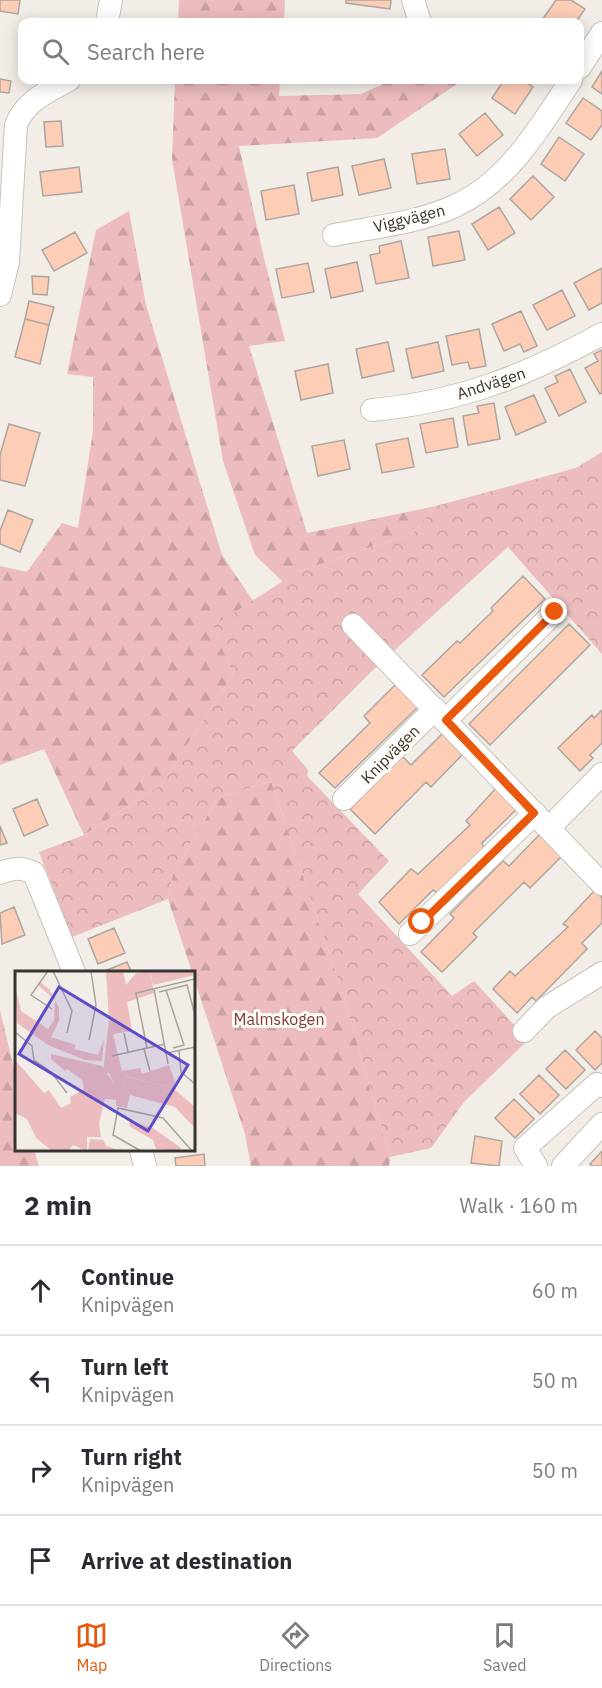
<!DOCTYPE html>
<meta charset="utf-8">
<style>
body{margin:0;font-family:"IBM Plex Sans",sans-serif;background:#f2f2f3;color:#2b2b33}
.stop{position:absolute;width:18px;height:18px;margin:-14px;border:4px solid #ea580c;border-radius:50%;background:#fff}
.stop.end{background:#ea580c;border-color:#fff;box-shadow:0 2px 6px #0008}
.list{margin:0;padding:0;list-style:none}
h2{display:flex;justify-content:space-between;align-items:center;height:78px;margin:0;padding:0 24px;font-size:26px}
h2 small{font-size:20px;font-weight:400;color:#7c7c81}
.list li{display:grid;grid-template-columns:39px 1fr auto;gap:18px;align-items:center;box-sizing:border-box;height:90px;padding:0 24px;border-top:2px solid #e1e1e2}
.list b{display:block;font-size:22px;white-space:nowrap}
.list p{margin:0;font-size:20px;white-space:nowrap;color:#7c7c81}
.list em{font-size:20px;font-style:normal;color:#7c7c81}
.icon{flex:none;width:33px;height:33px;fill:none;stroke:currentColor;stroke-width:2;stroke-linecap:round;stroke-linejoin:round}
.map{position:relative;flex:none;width:602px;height:1166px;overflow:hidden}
.search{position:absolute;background:#fff;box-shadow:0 3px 15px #0003;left:18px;right:18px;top:18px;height:66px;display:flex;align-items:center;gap:15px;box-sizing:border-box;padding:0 21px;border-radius:12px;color:#7c7c81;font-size:22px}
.sheet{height:438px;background:#fff}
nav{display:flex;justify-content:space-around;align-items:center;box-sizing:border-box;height:84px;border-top:2px solid #e1e1e2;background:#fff;font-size:16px;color:#7c7c81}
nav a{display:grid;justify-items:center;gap:3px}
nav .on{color:#ea580c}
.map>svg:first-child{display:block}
</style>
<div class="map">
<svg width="602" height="1166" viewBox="0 0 602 1166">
<defs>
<pattern id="forest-firs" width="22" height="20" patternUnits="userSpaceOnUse" patternTransform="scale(1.5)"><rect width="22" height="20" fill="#ecbcbe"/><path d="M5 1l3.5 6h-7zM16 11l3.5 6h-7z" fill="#cba2a4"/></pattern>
<pattern id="park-crowns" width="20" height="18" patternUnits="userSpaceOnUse" patternTransform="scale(1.5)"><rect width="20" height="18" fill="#ecbcbe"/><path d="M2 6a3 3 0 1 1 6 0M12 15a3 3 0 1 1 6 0" fill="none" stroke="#cba2a4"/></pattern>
</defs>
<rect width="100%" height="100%" fill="#f2ede7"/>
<path fill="url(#forest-firs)" d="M179,0H285L284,22H178Z
M175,80H280L279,96L361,94L392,80H463L377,138L239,146L264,258L285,341L249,346L307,533L436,506L413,533L297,572L283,582L255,555L223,461L172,159Z
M129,211L146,305L222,555L253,601L213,626L233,674L162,784L84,835L44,749L0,765V566L27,572L62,523L78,528L93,431V377L67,374L96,230Z
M271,781L344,997L390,1157L389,1166H251L245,1134L168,899L173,873L218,798Z
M0,1010L16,1077V1150H34L39,1166H0Z"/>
<path fill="url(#park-crowns)" d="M602,452V654L508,547L374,669L292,751L308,770L307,776L389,861L358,894L452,996L474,981L517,1028L525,1043L464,1102L431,1148L390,1157L344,997L271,781L218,798L173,873L168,899L72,937L39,852L84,835L162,784L233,674L213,626L297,572L413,533L436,506L576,468Z"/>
<path fill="#fecdb6" stroke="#ada5a2" stroke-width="1.5" d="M0,0H20L18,14L0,11Z
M346,0H391L390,9L346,3Z
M556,0H571L585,9L576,22H546L542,20Z
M602,71V94L592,87Z
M0,79L11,81L9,93L0,92Z
M504,80H523L533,87L515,114L492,98Z
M583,98L602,111V125L591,140L566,123Z
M485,113L503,135L477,156L459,134Z
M61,121L63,146L46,147L44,122Z
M559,137L584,154L565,181L541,164Z
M445,149L450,179L417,184L412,154Z
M384,159L391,188L359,195L352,166Z
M79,167L82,192L43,196L40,172Z
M338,167L343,195L312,201L307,173Z
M533,176L554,197L531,220L510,199Z
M294,185L299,214L266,220L261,191Z
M499,207L515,233L488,250L472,224Z
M459,231L465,260L433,266L428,237Z
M75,232L87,253L54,271L42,250Z
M401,241L409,278L376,284L370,255L380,253L379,246Z
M357,262L363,291L331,298L325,269Z
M308,263L314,292L282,298L276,269Z
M602,268V303L589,310L574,283Z
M32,276L49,277L47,295L33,294Z
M562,290L575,316L547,330L533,305Z
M29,301L54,307L49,325L25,319Z
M521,311L537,346L524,352L520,344L504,351L492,324Z
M25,319L49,325L40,364L15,357Z
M479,329L486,366L470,369L468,362L452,365L446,336Z
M388,342L394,371L362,378L356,349Z
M438,342L444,371L412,378L406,349Z
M602,350V393L600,394L585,368L598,361L594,354Z
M328,364L333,393L301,400L295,371Z
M570,369L586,402L559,416L545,388L558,382L555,376Z
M534,395L546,422L516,435L505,407Z
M494,403L500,439L468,445L463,416L479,413L477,406Z
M453,418L458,447L426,453L420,424Z
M9,424L40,433L25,486L0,480V455Z
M408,438L414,467L382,473L376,444Z
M344,440L350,469L318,476L312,446Z
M8,510L33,520L20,552L0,544V531Z
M523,576L545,599L444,697L422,675L457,641L460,643L493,611L491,608Z
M569,624L590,645L490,745L469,724Z
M396,684L418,707L335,788L319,773L370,723L364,716Z
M602,710V743L590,755L593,758L580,771L558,748L592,715L594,718Z
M443,733L464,753L431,787L426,782L375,834L350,809L402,756L411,765Z
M497,787L517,809L482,843L484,848L438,893L433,890L399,924L379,902L411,869L418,874L470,825L466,821Z
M37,799L48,825L24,836L13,809Z
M0,826L7,843L0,845Z
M540,834L562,856L530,888L524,882L473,933L477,937L442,972L421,952L454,918L450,914L503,861L509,866Z
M595,890L602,898V923L582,943L587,949L536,1001L532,997L517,1013L493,989L510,971L515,976L568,927L563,924Z
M14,907L25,935L2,944L0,913Z
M114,928L125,953L98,964L88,939Z
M127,962L131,972H102Z
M595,1031L602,1038V1063L595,1070L576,1050Z
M565,1050L585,1070L566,1089L546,1069Z
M539,1075L559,1095L540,1114L520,1094Z
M514,1099L534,1119L515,1138L495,1118Z
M475,1136L502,1141L499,1166L471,1163Z
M602,1151V1166H592L590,1164Z
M204,1154L205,1166H176L175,1158Z"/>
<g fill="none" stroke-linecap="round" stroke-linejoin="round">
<defs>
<path id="street" d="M413,0L420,22
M107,22L111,0
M580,67L602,33
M334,235C374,227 418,223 455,206C509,181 540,127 571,80
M0,295L8,262L16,125C25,101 47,92 69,80
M372,410C460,402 525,376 602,334
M353,625L602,884
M446,720L555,612
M344,799L435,709
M549,828L602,774
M0,873C13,868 21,867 34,873L74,972
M410,934L535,813
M524,1031L546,1008L602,973
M141,1150L145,1166
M536,1166L525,1148L597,1084L602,1086
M563,1166L602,1124"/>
</defs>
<use href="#street" stroke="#c7c2bc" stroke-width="24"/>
<use href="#street" stroke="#fff" stroke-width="22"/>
</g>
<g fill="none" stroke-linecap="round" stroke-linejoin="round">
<path stroke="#ea580c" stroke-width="8" d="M422,922L534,813L446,720L555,612"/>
</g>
<g text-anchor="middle" stroke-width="6" stroke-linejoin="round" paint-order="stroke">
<g font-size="16" fill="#373533" stroke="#fffbf5">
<text transform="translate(409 218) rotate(-14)" y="6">Viggvägen</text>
<text transform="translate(491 383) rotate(-18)" y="6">Andvägen</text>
<text transform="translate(390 754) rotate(-45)" y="6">Knipvägen</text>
</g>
<g font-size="16" fill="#7e3a40" stroke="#fffbf5">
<text x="279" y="1025">Malmskogen</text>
</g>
</g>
<g transform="translate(15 971)">
<rect width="180" height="180" fill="#f2ede7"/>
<path d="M25,11L34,18L44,37V50L36,66L61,74L59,78L83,84L89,68L87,90L70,89L33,74L2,52L0,15L6,40L33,58L39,49L40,29L23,14ZM36,83L87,95L102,117V129L90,128L84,152L86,166H72V180L58,174L53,180H37L21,167L12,148L0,142V89L29,122L34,119L46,137L56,132L55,126L69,118L67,109L52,98L50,100L36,88ZM108,105L158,117L180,136V157L160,136L115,124L107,112ZM115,150L138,157L166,177L163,180L141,178L138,169L114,155ZM75,168L88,169L91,175L107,180L73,179Z" fill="#ecbcbe"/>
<path d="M91,0H108L111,14L121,2L135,0L139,22L112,31L117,60L98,63L107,100L125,97L127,103L154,94L160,111L158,117L109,105L107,112L115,124L112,137L101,135V117L94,102L88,101L94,50Z" fill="#ecbcbe"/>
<path d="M135,0H180V4L138,14Z" fill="#ecbcbe"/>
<path fill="none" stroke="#a7a39f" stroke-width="1.5" d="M33,0L16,24L37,38M38,0L57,40L52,62M139,18L153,93M151,19L169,74L158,77M144,21L172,14L180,44M0,61L17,75L19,89L36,101L52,122M109,62L113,81M74,69L81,34L76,0M132,77L121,22L180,8M129,78L135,100M164,80L166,101L180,113M152,82L180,76M97,85L150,73M126,180L98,164L103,137L148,147L177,180"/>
<path fill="#5d4cc5" fill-opacity="0.15" stroke="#5d4cc5" stroke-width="3" d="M44,16L173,94L133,160L4,83Z"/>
<rect width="180" height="180" fill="none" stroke="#373533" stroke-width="3"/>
</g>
</svg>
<div class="stop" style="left:422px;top:922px"></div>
<div class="stop end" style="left:555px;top:612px"></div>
<div class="search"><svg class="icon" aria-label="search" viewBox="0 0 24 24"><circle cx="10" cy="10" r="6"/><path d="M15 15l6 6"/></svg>Search here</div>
</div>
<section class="sheet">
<h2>2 min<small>Walk · 160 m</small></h2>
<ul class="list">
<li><svg class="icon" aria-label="ahead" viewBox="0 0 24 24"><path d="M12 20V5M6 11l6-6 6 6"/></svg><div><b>Continue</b><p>Knipvägen</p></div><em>60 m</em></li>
<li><svg class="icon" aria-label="left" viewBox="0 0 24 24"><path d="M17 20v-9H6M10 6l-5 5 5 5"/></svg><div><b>Turn left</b><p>Knipvägen</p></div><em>50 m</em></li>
<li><svg class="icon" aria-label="right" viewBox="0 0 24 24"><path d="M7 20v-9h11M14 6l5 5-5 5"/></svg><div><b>Turn right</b><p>Knipvägen</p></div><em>50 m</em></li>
<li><svg class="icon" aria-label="arrive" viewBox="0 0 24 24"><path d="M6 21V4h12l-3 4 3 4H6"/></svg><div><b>Arrive at destination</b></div></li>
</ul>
</section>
<nav>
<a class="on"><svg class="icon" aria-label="map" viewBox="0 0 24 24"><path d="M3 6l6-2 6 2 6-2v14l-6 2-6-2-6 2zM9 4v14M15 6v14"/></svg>Map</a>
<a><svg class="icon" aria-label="directions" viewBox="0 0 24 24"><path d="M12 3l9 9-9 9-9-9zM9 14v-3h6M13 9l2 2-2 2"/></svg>Directions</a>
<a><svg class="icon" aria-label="saved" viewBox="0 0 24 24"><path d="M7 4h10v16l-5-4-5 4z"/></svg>Saved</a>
</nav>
